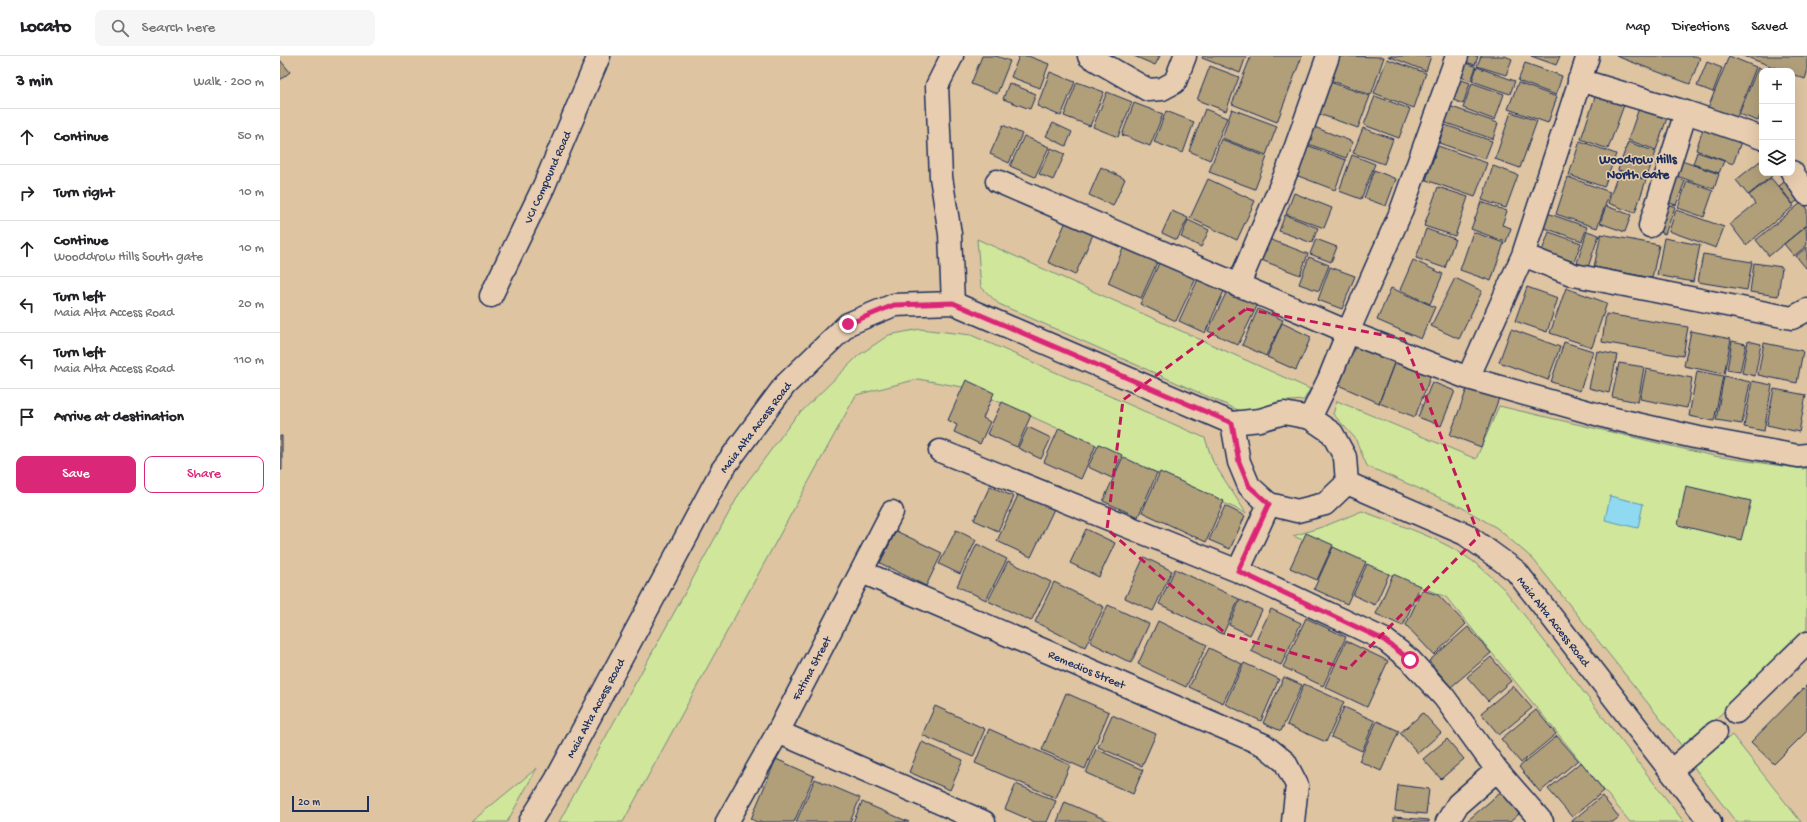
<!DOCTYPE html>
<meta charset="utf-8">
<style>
body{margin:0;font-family:"Gochi Hand",sans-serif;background:#f6f6f6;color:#202124}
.controls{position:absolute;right:12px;top:12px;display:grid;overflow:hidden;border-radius:8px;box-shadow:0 4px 16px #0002}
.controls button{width:36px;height:36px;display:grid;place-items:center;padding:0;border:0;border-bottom:1px solid #e0e0e0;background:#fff;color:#202124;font:20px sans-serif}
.scale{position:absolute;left:12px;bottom:10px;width:77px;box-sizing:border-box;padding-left:4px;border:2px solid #1b2f5e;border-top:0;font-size:11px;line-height:14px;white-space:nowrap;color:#1b2f5e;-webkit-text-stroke:3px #e8cdb0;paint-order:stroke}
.stop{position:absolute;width:12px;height:12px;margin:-9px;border:3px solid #db2777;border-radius:50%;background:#fff}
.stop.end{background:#db2777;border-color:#fff;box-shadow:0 1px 4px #0008}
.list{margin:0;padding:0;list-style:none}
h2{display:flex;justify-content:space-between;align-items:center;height:52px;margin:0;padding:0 16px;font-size:17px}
h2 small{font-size:13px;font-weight:400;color:#757577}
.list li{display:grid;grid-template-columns:26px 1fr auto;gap:12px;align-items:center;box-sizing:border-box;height:56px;padding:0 16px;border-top:1px solid #e0e0e0}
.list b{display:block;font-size:15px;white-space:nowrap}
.list p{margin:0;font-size:13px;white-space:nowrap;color:#757577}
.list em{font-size:13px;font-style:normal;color:#757577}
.actions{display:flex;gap:8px;padding:12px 16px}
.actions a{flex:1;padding:9px 0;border:1px solid #db2777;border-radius:8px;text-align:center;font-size:14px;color:#db2777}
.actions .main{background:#db2777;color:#fff}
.icon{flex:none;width:22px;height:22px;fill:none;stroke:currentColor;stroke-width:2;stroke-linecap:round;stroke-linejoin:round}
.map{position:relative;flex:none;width:1527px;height:766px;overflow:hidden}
header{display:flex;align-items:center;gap:24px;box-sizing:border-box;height:56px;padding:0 20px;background:#fff;border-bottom:1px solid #e0e0e0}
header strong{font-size:19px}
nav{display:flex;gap:22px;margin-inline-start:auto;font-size:14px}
.search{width:280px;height:36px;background:#f6f6f6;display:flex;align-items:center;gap:10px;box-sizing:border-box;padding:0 14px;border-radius:8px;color:#757577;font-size:15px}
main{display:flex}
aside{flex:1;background:#fff}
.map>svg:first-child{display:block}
</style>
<header>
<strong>Locato</strong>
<div class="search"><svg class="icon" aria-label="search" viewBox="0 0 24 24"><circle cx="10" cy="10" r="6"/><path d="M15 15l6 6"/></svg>Search here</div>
<nav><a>Map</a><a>Directions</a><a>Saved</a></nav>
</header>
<main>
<aside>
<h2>3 min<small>Walk · 200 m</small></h2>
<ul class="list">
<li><svg class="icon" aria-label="ahead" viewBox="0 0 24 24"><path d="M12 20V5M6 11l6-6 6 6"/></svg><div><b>Continue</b></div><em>50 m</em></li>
<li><svg class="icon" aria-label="right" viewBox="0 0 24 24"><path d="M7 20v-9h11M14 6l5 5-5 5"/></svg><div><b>Turn right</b></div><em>10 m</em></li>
<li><svg class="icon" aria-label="ahead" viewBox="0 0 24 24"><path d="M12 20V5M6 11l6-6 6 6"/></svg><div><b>Continue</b><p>Wooddrow Hills South gate</p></div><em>10 m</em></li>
<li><svg class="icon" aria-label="left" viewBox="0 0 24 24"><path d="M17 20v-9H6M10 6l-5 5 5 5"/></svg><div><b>Turn left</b><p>Maia Alta Access Road</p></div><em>20 m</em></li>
<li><svg class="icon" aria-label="left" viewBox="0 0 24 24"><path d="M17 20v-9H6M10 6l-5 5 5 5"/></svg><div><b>Turn left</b><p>Maia Alta Access Road</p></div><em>110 m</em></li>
<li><svg class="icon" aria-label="arrive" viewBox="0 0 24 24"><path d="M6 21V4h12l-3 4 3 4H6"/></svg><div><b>Arrive at destination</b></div></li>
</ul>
<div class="actions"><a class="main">Save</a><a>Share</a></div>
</aside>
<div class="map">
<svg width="1527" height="766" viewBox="0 0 1527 766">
<rect width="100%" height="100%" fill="#dec4a1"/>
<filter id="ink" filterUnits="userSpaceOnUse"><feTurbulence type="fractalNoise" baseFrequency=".025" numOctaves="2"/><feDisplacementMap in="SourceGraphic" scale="8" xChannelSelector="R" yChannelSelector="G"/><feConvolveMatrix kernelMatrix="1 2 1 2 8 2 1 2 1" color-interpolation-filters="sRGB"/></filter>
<g filter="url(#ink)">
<path fill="#cfe69b" stroke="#758a7c" d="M697,183L1030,333L1024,344L997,346L965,357L719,248L701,231Z
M640,273L691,279L925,382L933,406L966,457L688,332L638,323L576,339L343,766H279L462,433L514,363L579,299L609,279Z
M1057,345L1196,403L1219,350L1434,400L1523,413L1527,412V573L1440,659L1402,690L1253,503L1217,472L1181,451L1087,410L1075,382L1053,358Z
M1082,455C1124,471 1172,485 1206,516C1212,521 1218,528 1224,533L1404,766H1350L1166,541L1013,480L1045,470Z
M1452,679L1521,766H1456L1413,710Z
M257,712L227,766H191Z"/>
<path fill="#8fdaf0" stroke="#6196b6" d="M1330,440L1363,448L1358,472L1325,464Z"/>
<path fill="#b19f7a" stroke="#1b2f5e" d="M702,0H716L730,5L717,38L691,28Z
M739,0H748L769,8L760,32L731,21Z
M854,0H880L875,9Z
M923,0H966L960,17L922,2Z
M971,0H1022L997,66L952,48Z
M1055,0L1104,1L1091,39L1047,23Z
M1108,0H1151L1146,15Z
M1182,0H1198L1195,9L1180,4Z
M1201,0H1225L1232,3L1226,19L1197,10Z
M1251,0H1280L1276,9Z
M1336,0H1416L1420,2L1410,28Z
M1449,0L1476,11L1456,63L1428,52Z
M1464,0H1527V17L1525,23L1512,18V15H1504Z
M1107,3L1146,17L1134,52L1094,37Z
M0,4L10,16L0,24Z
M1181,5L1196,11L1191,25L1176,19Z
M1427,6L1442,12L1433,36L1417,30Z
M1245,7L1282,20L1276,39L1238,25Z
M930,10L959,21L946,55L917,44Z
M1197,11L1235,25L1230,38L1192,25Z
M1478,11L1486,15H1482V54L1478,65L1459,58Z
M770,16L795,26L781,60L757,50Z
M1176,22L1190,27L1183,48L1169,42Z
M797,26L824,36L810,70L784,60Z
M1050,26L1090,40L1078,72L1039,58Z
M729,27L756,38L750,53L723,43Z
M1192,27L1224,38L1215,64L1183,52Z
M1238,27L1277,41L1268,67L1228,53Z
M827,36L852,46L838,81L813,71Z
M1316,38L1344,49L1328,93L1301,83Z
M1095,40L1130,53L1119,82L1084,69Z
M854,47L883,58L870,90L842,79Z
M1169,50L1218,67L1213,83L1163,66Z
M1359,52L1387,62L1376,94L1348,84Z
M925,53L947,62L930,104L909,95Z
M952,53L997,70L986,99L942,82Z
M886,55L914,66L903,97L874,86Z
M1231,56L1257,65L1240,112L1215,103Z
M773,67L792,76L786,90L766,80Z
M723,69L742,78L729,107L710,98Z
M1029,69L1073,86L1066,102L1023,86Z
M1165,69L1212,85L1205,103L1159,87Z
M1424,70L1462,83L1453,108L1416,94Z
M1083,72L1113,83L1104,108L1073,97Z
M744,80L769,91L755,121L730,110Z
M941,83L987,101L975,133L929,116Z
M1300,85L1336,98L1324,131L1289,119Z
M1348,86L1376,96L1366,123L1338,114Z
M1024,88L1066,104L1055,134L1013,118Z
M1158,90L1207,107L1195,141L1146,124Z
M771,92L785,98L773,124L759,118Z
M1417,96L1444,105L1439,117L1413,108Z
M1072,99L1095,108L1081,143L1059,135Z
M1399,104L1439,118L1434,133L1394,119Z
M1480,105L1482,108V117H1489L1492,120L1468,139L1456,124Z
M1213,110L1238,119L1226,152L1202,144Z
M821,111L845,123L833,150L809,139Z
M1094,114L1116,123L1106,150L1084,142Z
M1339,115L1366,124L1355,157L1328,147Z
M1392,120L1405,125L1396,149L1383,145Z
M1288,121L1330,136L1317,172L1276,158Z
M1491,122L1514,150L1466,189L1450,168L1475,148L1469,139Z
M928,123L975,145L957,184L910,162Z
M1507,124L1521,142L1513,148L1499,130Z
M1407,125L1433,135L1424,161L1398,152Z
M1158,131L1188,141L1175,180L1144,170Z
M1014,137L1052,152L1044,172L1006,158Z
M1201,146L1227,155L1222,169L1231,172L1226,186L1191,173Z
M1382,146L1395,151L1385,178L1372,173Z
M1522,146L1527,152V169L1489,200L1476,184Z
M1326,150L1351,159L1345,176L1320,167Z
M1396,154L1444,171L1436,192L1389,175Z
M892,155L908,162L897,184L882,177Z
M1267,157L1307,171L1302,185L1262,171Z
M1005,159L1038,172L1032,187L999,175Z
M788,161L815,174L795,219L768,206Z
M908,164L929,174L921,191L901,181Z
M1526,170L1527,189L1514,200L1504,188Z
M1146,173L1175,183L1165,212L1136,202Z
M1307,175L1319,179L1308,211L1297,207Z
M1193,176L1224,187L1211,225L1180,214Z
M1269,176L1301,187L1294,206L1262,195Z
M1321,178L1379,189L1372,222L1314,211Z
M984,181L1028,198L1020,219L976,202Z
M1384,182L1420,189L1413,226L1377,219Z
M1036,183L1057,191L1051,206L1030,198Z
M846,186L879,202L861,242L828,227Z
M1527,191V211L1526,212L1516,200Z
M1423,198L1472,206L1467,234L1418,226Z
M1029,201L1049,209L1039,235L1019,228Z
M881,203L917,220L896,265L860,248Z
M1133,204L1163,218L1150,248L1120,234Z
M1474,207L1502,211L1498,240L1470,236Z
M1050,211L1075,220L1062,253L1038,244Z
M919,221L945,233L925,277L899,265Z
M1175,222L1202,235L1179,283L1151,270Z
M1247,231L1278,242L1267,276L1235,265Z
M1111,232L1155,251L1141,283L1097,264Z
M1286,232L1327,247L1312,291L1270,277Z
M948,233L978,248L958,289L928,275Z
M978,253L1003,264L986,300L962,289Z
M1326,258L1408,271L1403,300L1322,286Z
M1002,267L1031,281L1016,314L987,301Z
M1231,273L1280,291L1268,324L1219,306Z
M1411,275L1451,283L1444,318L1404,310Z
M1452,285L1466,288L1460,316L1447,314Z
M1468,285L1481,288L1475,320L1462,317Z
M1284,286L1313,295L1300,335L1271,326Z
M1077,287L1116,302L1099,347L1056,328L1065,302Z
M1484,287L1523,295L1517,327L1478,319Z
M1317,295L1337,299L1329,337L1309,332Z
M1115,305L1151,319L1135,361L1099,347Z
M1339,307L1364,311L1358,346L1332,341Z
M1366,313L1412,322L1407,352L1360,343Z
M1417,315L1443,320L1434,365L1409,360Z
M1444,320L1470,326L1462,368L1436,364Z
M686,324L714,337L703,362L710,366L700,388L674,376L677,369L668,364Z
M1472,325L1492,329L1484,375L1464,371Z
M1152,326L1175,335L1161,370L1138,361Z
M1188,330L1219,342L1201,391L1170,379Z
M1494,333L1526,339L1519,376L1487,369Z
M722,346L751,359L737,391L707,378Z
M748,371L771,382L761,403L738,392Z
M779,372L816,389L801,423L764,406Z
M0,380H2V414H0Z
M819,388L842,399L832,422L808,411Z
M843,401L877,417L858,461L823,445Z
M880,416L944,445L926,486L862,456Z
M710,430L734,441L718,475L694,464Z
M1406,430L1471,445L1461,484L1398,469Z
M739,437L774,453L751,501L717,485Z
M945,450L965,460L950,493L929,484Z
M806,473L835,487L819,521L790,507Z
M676,474L696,484L680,518L659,508Z
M616,475L662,497L646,530L600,507Z
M1026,477L1053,489L1037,524L1010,512Z
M697,488L727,503L706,544L677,530Z
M1053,491L1086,506L1067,548L1034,533Z
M864,501L892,515L873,555L845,542Z
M728,505L771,526L751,565L708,545Z
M1087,508L1109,518L1095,549L1073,539Z
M895,513L959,543L943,578L879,548Z
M1113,518L1140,530L1123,570L1096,558Z
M774,526L824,551L805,591L755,566Z
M1142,534L1158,539L1186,568L1154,599L1126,569Z
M960,544L982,554L970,579L949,569Z
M828,549L869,568L851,607L810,586Z
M991,553L1021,567L1001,609L971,595Z
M1026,562L1066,581L1043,630L1003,611Z
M878,565L927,589L906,631L858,608Z
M1188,571L1211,597L1171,631L1149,605Z
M1066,585L1108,605L1087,651L1045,631Z
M929,592L962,608L943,647L909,631Z
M1211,601L1231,625L1208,645L1187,621Z
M964,607L999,623L981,665L945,648Z
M1004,621L1022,629L1001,675L983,667Z
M1024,628L1064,646L1046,686L1007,669Z
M1527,629V675L1494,708L1471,686Z
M1233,630L1252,652L1219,679L1201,657Z
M786,637L829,656L805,713L762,694Z
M655,650L705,673L693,701L642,679Z
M1064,651L1095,665L1082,695L1051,681Z
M1256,654L1276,678L1241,707L1221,683Z
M1143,657L1161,677L1138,697L1120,677Z
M832,659L876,678L862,710L818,691Z
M1097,665L1119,675L1101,715L1079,705Z
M709,673L790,709L776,742L695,707Z
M1277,680L1298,704L1260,736L1239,711Z
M1167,683L1184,703L1161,723L1143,703Z
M642,686L683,704L670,734L629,716Z
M816,693L863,714L853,738L806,717Z
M496,703L534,720L514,766H477L471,763Z
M1301,706L1324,735L1292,761L1268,733Z
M535,723L580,742L570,766H516Z
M736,728L776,745L767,766H755L725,753Z
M1118,729L1149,733L1146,758L1115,755Z
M1221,736L1239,758L1230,766H1188L1187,765Z
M1322,740L1339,761L1333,766H1292V765Z
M582,746L629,766H573Z
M785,746L831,766H777Z
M1114,761L1149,764V766H1114Z"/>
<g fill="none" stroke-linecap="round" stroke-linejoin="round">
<defs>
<path id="minor" d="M672,0L657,30L661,121L670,178L673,247
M809,0L868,34L882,33L895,26L905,0
M1299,24L1406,56L1482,82
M1512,116L1527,138
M717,125L1068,276L1188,322L1330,362L1419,382L1518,400L1527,399
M1370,170L1406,56
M1243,199L1294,219L1512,262L1527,254
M958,230L1009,110L1048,0
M211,240L264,130L319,0
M1188,322L1243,199L1308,0
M1030,362L1049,323L1068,276L1120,158L1177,0
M660,395L958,515L1105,584L1130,604L1164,641L1217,714L1262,766
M958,515L989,448
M582,516L984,689L1005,706L1017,729L1013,766
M1456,656L1527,587
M498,676L704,766
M1391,715L1436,676
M447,766L498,676L612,456
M1167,766L1178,748L1217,714"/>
<path id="tertiary" d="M952,367L959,406L969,430L989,448L1017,455L1045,448L1067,427
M1067,427L1185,478L1236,515L1430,766
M250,766L276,724L442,414L505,329L568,268L614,249L673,247L952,367L980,364L1004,357L1030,362L1052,377L1065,401L1067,427"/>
</defs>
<use href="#minor" stroke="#1b2f5e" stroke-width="25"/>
<use href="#tertiary" stroke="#1b2f5e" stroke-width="25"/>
<use href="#minor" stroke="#e8cdb0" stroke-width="22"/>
<use href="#tertiary" stroke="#e8cdb0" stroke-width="22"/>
</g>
</g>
<g fill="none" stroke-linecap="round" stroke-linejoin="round" filter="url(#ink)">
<path stroke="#db2777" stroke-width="5" d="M568,268L614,249L673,247L952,367L959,406L969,430L989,448L958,515L1104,584L1130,604"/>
</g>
<path fill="none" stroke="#c2185b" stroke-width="3" stroke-dasharray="8 5" stroke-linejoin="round" d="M966,253L1124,283L1199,480L1068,613L946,578L827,473L843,344Z"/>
<g text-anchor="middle" stroke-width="3" stroke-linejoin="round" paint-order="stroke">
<g font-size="12" fill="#1b2f5e" stroke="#e8cdb0">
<text transform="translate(267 121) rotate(-66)" y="4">VCI Compound Road</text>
<text transform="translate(475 371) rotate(-53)" y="4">Maia Alta Access Road</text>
<text transform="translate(1274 565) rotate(52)" y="4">Maia Alta Access Road</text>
<text transform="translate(531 612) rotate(-62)" y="4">Fatima Street</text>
<text transform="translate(807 613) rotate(23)" y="4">Remedios Street</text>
<text transform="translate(315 652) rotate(-62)" y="4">Maia Alta Access Road</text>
</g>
<g font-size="13" font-weight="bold" fill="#1b2f5e" stroke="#e8cdb0">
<text x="1358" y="107">Woodrow Hills<tspan x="1358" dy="15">North Gate</tspan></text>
</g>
</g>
</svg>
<div class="controls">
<button>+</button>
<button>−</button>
<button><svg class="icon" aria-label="layers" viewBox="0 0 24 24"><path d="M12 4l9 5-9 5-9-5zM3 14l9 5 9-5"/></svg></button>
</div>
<div class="scale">20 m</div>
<div class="stop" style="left:1130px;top:604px"></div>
<div class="stop end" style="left:568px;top:268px"></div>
</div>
</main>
